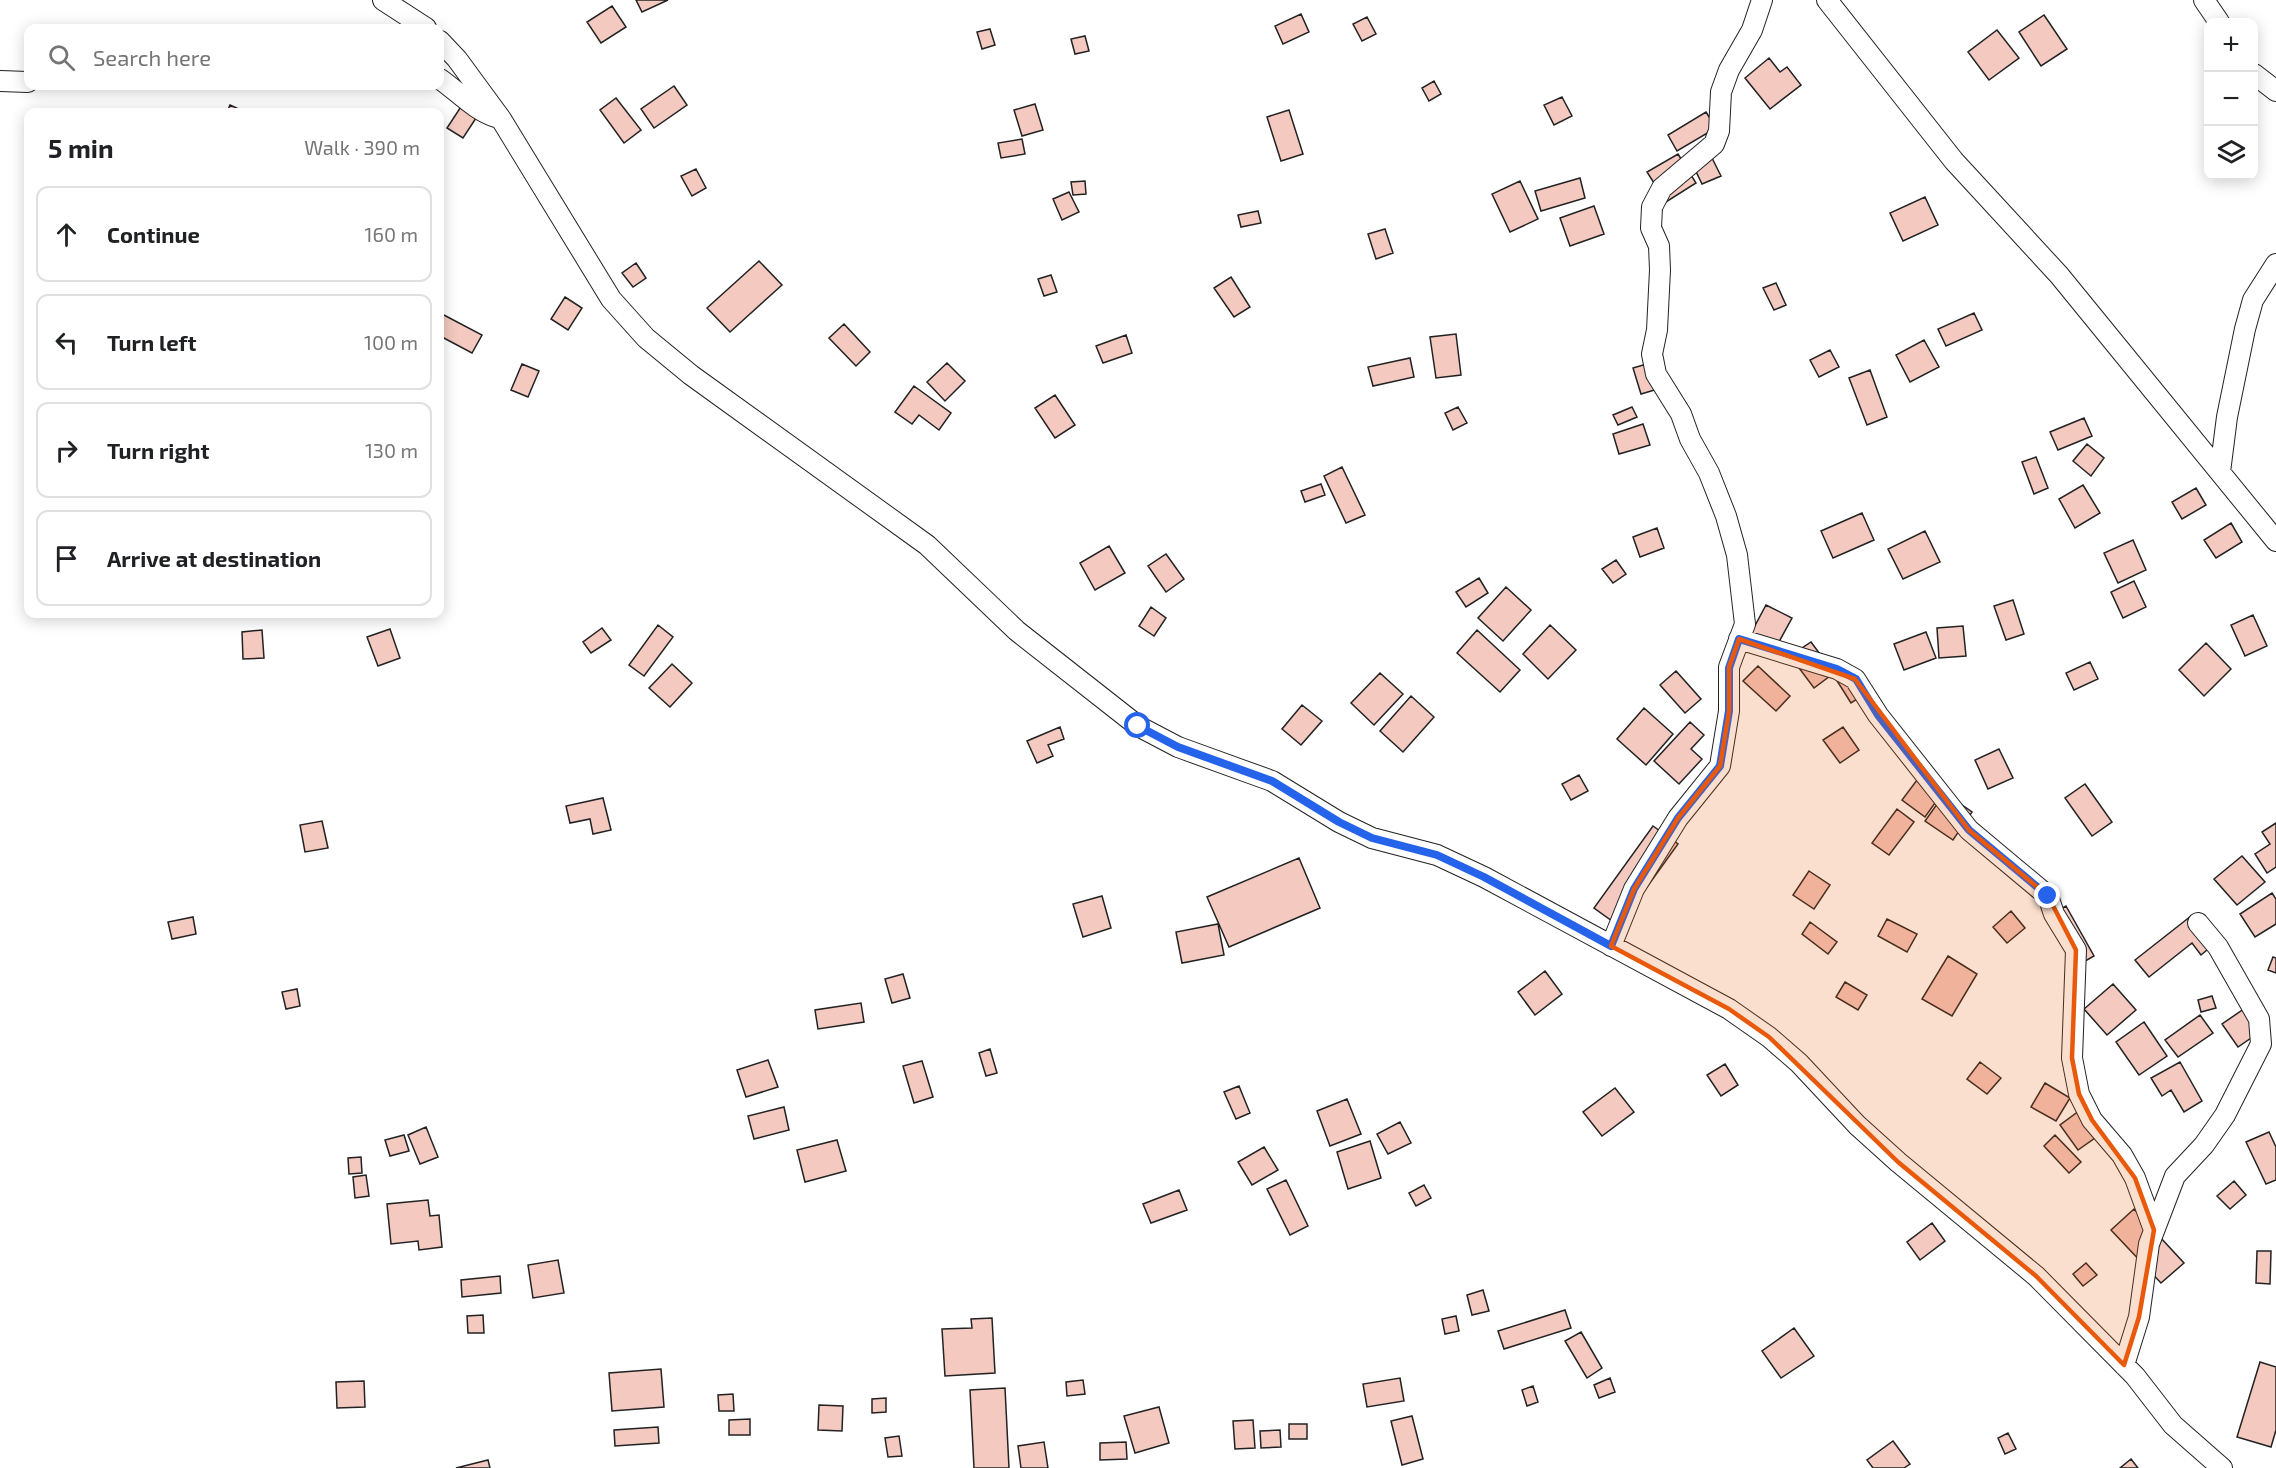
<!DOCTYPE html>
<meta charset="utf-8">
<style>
body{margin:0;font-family:"Exo 2",sans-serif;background:#f2f2f2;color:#202124}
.controls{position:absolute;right:18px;top:18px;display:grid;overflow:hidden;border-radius:12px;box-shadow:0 3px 15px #0003}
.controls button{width:54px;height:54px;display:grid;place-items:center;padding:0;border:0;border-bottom:2px solid #e0e0e0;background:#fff;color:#202124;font:30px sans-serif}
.stop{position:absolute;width:18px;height:18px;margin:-14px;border:4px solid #2563eb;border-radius:50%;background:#fff}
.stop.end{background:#2563eb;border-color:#fff;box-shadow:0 2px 6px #0008}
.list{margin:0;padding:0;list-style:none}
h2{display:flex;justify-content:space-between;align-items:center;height:78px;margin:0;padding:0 24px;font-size:26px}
h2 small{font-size:20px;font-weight:400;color:#757577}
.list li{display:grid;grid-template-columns:39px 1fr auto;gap:18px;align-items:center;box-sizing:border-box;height:96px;margin:0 12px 12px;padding:0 12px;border:2px solid #e0e0e0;border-radius:12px}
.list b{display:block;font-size:22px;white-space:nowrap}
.list em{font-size:20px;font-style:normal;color:#757577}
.icon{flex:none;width:33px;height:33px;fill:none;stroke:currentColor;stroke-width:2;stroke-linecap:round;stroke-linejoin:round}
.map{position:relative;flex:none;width:2276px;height:1468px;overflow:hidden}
.search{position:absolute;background:#fff;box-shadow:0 3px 15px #0003;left:24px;top:24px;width:420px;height:66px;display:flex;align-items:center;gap:15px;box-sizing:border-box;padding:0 21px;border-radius:12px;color:#757577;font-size:22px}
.panel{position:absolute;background:#fff;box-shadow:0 3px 15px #0003;left:24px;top:108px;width:420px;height:510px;border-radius:12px}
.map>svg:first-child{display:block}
</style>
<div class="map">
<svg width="2276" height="1468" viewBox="0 0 2276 1468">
<rect width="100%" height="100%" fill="#fff"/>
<path fill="#f3c9c0" stroke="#222" stroke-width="1.5" d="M636,0H668L642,12Z
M612,6L626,27L601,43L587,22Z
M1301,14L1309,32L1283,44L1275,26Z
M2044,15L2067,49L2041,66L2019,32Z
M1367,17L1376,34L1362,41L1353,24Z
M990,29L995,45L982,49L977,32Z
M1997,30L2019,58L1989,80L1968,52Z
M1085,36L1089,51L1075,54L1071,39Z
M1769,58L1780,72L1787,67L1801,85L1770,109L1745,78Z
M1434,81L1441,94L1429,101L1422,88Z
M674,86L687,105L654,128L641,109Z
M1562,97L1572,116L1554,125L1544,105Z
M616,98L641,130L624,143L600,110Z
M466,99L482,109L463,138L447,128Z
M1035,104L1043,130L1022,136L1014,110Z
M230,105L241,110L240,112H227Z
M1289,110L1303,154L1281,161L1267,117Z
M1706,112L1716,128L1677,151L1668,135Z
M1022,139L1025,154L1001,158L998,143Z
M1678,154L1696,183L1666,202L1647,172Z
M1710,154L1721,176L1702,184L1692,163Z
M696,169L706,188L692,196L681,176Z
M1580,178L1585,198L1541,211L1535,191Z
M1085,181L1086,194L1073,195L1071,182Z
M1520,181L1538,219L1510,232L1492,194Z
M1069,192L1079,212L1062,220L1053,199Z
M1925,197L1938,225L1903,241L1890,213Z
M1594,206L1604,234L1570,246L1560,218Z
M1258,211L1261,223L1241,227L1238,215Z
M1385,229L1393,253L1376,259L1368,234Z
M759,261L782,285L730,332L707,308Z
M636,263L646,278L633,287L622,273Z
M1051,275L1057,292L1044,296L1038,279Z
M1231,277L1250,307L1234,317L1214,288Z
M1776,283L1786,305L1774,310L1763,288Z
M565,297L582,308L568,330L551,319Z
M1974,313L1982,330L1946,346L1938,329Z
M442,314L482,335L472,353L440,336Z
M844,324L870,352L856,366L829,338Z
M1456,334L1461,375L1436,378L1430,337Z
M1126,335L1132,353L1103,363L1096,346Z
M1924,340L1939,367L1910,382L1896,355Z
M1830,350L1839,367L1819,377L1810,360Z
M1410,358L1414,377L1373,386L1368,367Z
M1660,360L1668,386L1641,394L1633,368Z
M947,363L965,381L945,401L927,382Z
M522,364L539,371L528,397L511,390Z
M1870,370L1887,417L1867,425L1849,378Z
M914,386L951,413L939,430L919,415L912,424L895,412Z
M1055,395L1075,425L1055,438L1035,408Z
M1458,407L1467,423L1453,430L1445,413Z
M1632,407L1637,417L1618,425L1613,415Z
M2084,418L2092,436L2058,450L2050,432Z
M1643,424L1650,445L1619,454L1613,434Z
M2087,444L2104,458L2091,476L2073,461Z
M2036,457L2048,488L2034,494L2022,462Z
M1342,467L1365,515L1346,523L1324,476Z
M1321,484L1325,495L1305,502L1301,491Z
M2083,485L2100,513L2075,528L2059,499Z
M2196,488L2206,505L2182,519L2172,502Z
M1862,513L1874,540L1833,558L1821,531Z
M2231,523L2242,542L2216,558L2204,540Z
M1657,528L1664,548L1640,557L1633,537Z
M1925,531L1940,562L1903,579L1888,549Z
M2133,540L2146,570L2118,583L2104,553Z
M1109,546L1125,573L1095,590L1080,563Z
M1166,554L1184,579L1166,592L1148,566Z
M1616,560L1626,574L1613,583L1602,569Z
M1479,578L1488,593L1466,607L1456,592Z
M2134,581L2146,607L2123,618L2111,592Z
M1506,587L1531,610L1503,641L1478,618Z
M2013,600L2024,634L2006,640L1994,606Z
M1766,605L1792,618L1774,651L1749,637Z
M1151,607L1166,618L1154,636L1139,626Z
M2253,615L2267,646L2245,656L2231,625Z
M658,625L673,637L644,676L629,665Z
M1550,625L1576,650L1548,679L1523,654Z
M1963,626L1966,656L1939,658L1937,628Z
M602,628L611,640L591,653L583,642Z
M390,629L400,658L378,666L367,637Z
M262,630L264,658L243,659L242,632Z
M1477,630L1520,670L1500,692L1457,653Z
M1926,632L1936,658L1904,670L1894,644Z
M1811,642L1834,673L1814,688L1790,656Z
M2206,643L2231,669L2204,696L2179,670Z
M2090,662L2098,679L2074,690L2066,673Z
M672,664L692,683L670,707L649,688Z
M1758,666L1790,696L1776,711L1743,681Z
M1676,671L1701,699L1685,713L1660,685Z
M1380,673L1403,694L1374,725L1351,703Z
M1834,676L1865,694L1851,703Z
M1411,696L1434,717L1403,752L1380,731Z
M1302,705L1322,721L1301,745L1282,729Z
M1644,708L1673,734L1646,765L1617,739Z
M1690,722L1704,735L1691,749L1702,759L1679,784L1654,761Z
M1060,727L1064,739L1048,745L1053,756L1037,763L1027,741Z
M1843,727L1859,750L1840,763L1823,740Z
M1999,749L2013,778L1988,789L1975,760Z
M1579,775L1588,791L1571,800L1562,784Z
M1917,780L1940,796L1925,817L1902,800Z
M2085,784L2112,822L2092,836L2065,798Z
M1945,793L1972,812L1953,840L1925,821Z
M603,798L611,830L593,834L590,819L570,823L566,806Z
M1897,809L1914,822L1889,855L1872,843Z
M322,821L328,848L305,852L300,825Z
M2276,823V867L2267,873L2255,854L2270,844L2262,832Z
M1653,826L1678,844L1619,926L1594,908Z
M2242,856L2265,882L2237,905L2214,879Z
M1299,858L1320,908L1229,947L1207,897Z
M1809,871L1830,885L1814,909L1793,895Z
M2272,893L2276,899V924L2255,937L2240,914Z
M1102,896L1111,928L1083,937L1073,904Z
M2066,906L2094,956L2075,967L2046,917Z
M2011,911L2025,928L2007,943L1993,927Z
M2191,916L2213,945L2201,955L2192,943L2149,977L2135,960Z
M193,917L196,934L172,939L168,922Z
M1887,919L1917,934L1907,952L1878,936Z
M1810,922L1837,942L1828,954L1802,934Z
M1218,924L1224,955L1182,963L1176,932Z
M1948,956L1977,974L1952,1016L1922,999Z
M2273,957L2276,958V973L2268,970Z
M1545,971L1562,994L1535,1015L1518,992Z
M903,974L910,998L892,1003L885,979Z
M1845,982L1867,995L1858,1010L1836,997Z
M2113,984L2136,1010L2107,1035L2084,1009Z
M297,989L300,1006L286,1009L282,992Z
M2212,996L2216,1008L2201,1012L2198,1000Z
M861,1003L864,1022L818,1029L815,1010Z
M2251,1004L2267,1027L2238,1047L2222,1024Z
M2200,1015L2213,1033L2178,1057L2165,1040Z
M2144,1022L2167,1056L2139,1075L2116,1042Z
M990,1049L997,1073L986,1076L979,1053Z
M768,1060L778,1087L746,1097L737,1070Z
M922,1061L933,1097L914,1103L903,1066Z
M1980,1062L2001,1078L1987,1094L1967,1079Z
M2180,1062L2202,1101L2184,1112L2171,1090L2162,1096L2151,1078Z
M1725,1064L1738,1085L1721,1096L1707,1075Z
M2045,1083L2070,1098L2056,1121L2031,1107Z
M1239,1086L1250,1113L1236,1119L1224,1092Z
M1615,1088L1634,1112L1602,1136L1583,1112Z
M1347,1099L1361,1134L1330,1146L1317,1111Z
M784,1107L789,1130L754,1139L748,1116Z
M2083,1108L2102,1133L2078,1150L2060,1125Z
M1400,1122L1411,1143L1388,1154L1377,1134Z
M426,1127L438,1157L420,1164L408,1135Z
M2269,1132L2276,1147V1180L2266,1184L2246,1142Z
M404,1135L409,1151L390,1156L385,1140Z
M2055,1135L2081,1162L2069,1173L2044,1146Z
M837,1140L846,1171L805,1182L797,1150Z
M1370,1141L1381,1178L1348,1189L1337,1152Z
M1264,1147L1278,1170L1252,1185L1238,1162Z
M361,1157L362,1173L349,1174L348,1158Z
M366,1175L369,1196L355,1198L353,1177Z
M1286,1180L1308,1226L1290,1235L1267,1189Z
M2234,1181L2246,1195L2230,1209L2217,1196Z
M1424,1185L1431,1198L1416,1206L1409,1193Z
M1179,1190L1187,1210L1151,1223L1143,1204Z
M428,1200L430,1216L439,1215L442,1247L419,1250L418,1241L391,1244L387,1204Z
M2134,1209L2184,1263L2161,1283L2111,1230Z
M1932,1223L1945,1241L1920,1260L1907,1242Z
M2257,1251H2271L2270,1284L2256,1283Z
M558,1260L564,1293L533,1298L528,1265Z
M2086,1263L2097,1275L2083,1286L2073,1274Z
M500,1276L501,1293L462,1297L461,1280Z
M1483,1290L1489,1311L1472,1315L1467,1295Z
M1565,1310L1571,1328L1504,1349L1498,1331Z
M483,1315L484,1333H468L467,1316Z
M1456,1316L1459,1331L1445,1334L1442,1319Z
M992,1318L995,1373L945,1376L942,1329L972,1328L971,1319Z
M1794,1328L1814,1356L1781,1378L1762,1351Z
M1581,1332L1602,1368L1587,1378L1565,1341Z
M2260,1362L2276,1367V1430L2271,1447L2237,1437Z
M661,1369L664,1407L612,1411L609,1373Z
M1400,1378L1404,1401L1367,1407L1363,1384Z
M1610,1378L1615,1392L1599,1398L1594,1385Z
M1083,1380L1085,1394L1067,1396L1066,1382Z
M364,1381L365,1407L337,1408L336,1382Z
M1533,1386L1538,1402L1527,1406L1522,1390Z
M1005,1388L1009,1468H974L970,1390Z
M733,1394L734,1411H719L718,1395Z
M886,1398V1412L872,1413V1399Z
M819,1405L843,1406L842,1431L818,1430Z
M1159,1407L1169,1443L1135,1453L1124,1416Z
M1412,1416L1423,1459L1402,1465L1391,1421Z
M750,1419V1435H729V1420Z
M1253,1420L1255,1448L1235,1449L1233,1421Z
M1289,1424H1307V1439H1289Z
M658,1427L659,1443L615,1446L614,1430Z
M1280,1430L1281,1447L1261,1448L1260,1431Z
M2008,1433L2016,1449L2005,1454L1998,1438Z
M899,1436L902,1456L888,1457L885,1438Z
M1893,1441L1910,1464L1904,1468H1873L1867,1460Z
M1044,1442L1048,1468H1021L1018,1446Z
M1126,1442L1127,1459L1100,1460V1443Z
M2131,1459L2138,1468H2120Z
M488,1460L490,1468H456Z"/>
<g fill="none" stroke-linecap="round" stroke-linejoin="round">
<defs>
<path id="street" d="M383,0L426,28
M1827,0L1954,161L2059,275L2276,541
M2204,0L2219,22
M440,41L457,59L501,119L611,299L646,338L691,375L927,545L1017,631L1138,726L1178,747L1272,781L1339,822L1372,838L1437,855L1484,877L1729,1009L1769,1037L1799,1063L1857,1125L1898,1162L2036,1276L2135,1376L2173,1425L2222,1468
M2254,74L2276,91
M440,79C457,91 477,112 496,117
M0,81L28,82
M2220,472L2227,417L2245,329L2253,300L2276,264
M1739,639L1837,669L1855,679L1878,715L1969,830L2048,896L2054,914L2076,950L2072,1058L2079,1094L2092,1120L2122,1155L2135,1178L2154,1230
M1611,946L1634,889L1678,818L1720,766L1729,711V667L1745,624L1737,555L1726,516L1709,473L1690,439L1681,414L1656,374L1652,354L1657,330L1660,270L1659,246L1651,228L1652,207L1662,188L1714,144L1719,131L1721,92L1729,70L1752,30L1762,0
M2124,1365L2139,1317L2149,1244L2175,1176L2204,1145L2225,1115L2261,1044L2259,1019L2218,947L2198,923"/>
</defs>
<use href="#street" stroke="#222" stroke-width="22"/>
<use href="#street" stroke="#fff" stroke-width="20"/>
</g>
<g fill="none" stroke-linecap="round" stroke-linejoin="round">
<path stroke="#2563eb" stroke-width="8" d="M1138,726L1178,747L1272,781L1339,822L1372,838L1437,855L1484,877L1611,946L1634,889L1678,818L1720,766L1729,711V668L1739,639L1837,669L1856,679L1878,715L1969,830L2048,896"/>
</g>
<path fill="#e8590c" fill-opacity="0.2" stroke="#e8590c" stroke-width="4.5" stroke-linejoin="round" d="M1739,639L1855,679L1969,830L2048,896L2076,950L2072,1058L2079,1094L2092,1120L2135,1178L2154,1230L2139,1317L2124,1365L2036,1276L1898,1162L1769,1037L1729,1009L1611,946L1634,889L1678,818L1720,766L1729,711V667Z"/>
</svg>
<div class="controls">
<button>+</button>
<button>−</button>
<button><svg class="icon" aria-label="layers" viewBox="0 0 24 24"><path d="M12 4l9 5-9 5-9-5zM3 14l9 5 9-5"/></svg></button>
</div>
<div class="stop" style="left:1138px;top:726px"></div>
<div class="stop end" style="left:2048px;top:896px"></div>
<div class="search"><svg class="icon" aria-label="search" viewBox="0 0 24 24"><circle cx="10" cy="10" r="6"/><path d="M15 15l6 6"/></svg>Search here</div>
<section class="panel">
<h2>5 min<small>Walk · 390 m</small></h2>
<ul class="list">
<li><svg class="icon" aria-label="ahead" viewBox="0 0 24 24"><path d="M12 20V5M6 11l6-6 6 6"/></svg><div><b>Continue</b></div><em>160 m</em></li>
<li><svg class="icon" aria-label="left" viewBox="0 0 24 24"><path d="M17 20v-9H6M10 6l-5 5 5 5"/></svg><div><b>Turn left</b></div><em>100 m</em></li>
<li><svg class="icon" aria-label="right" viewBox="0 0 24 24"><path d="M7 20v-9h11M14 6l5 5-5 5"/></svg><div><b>Turn right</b></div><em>130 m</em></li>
<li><svg class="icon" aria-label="arrive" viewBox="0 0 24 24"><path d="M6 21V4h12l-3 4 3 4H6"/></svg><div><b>Arrive at destination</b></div></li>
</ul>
</section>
</div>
